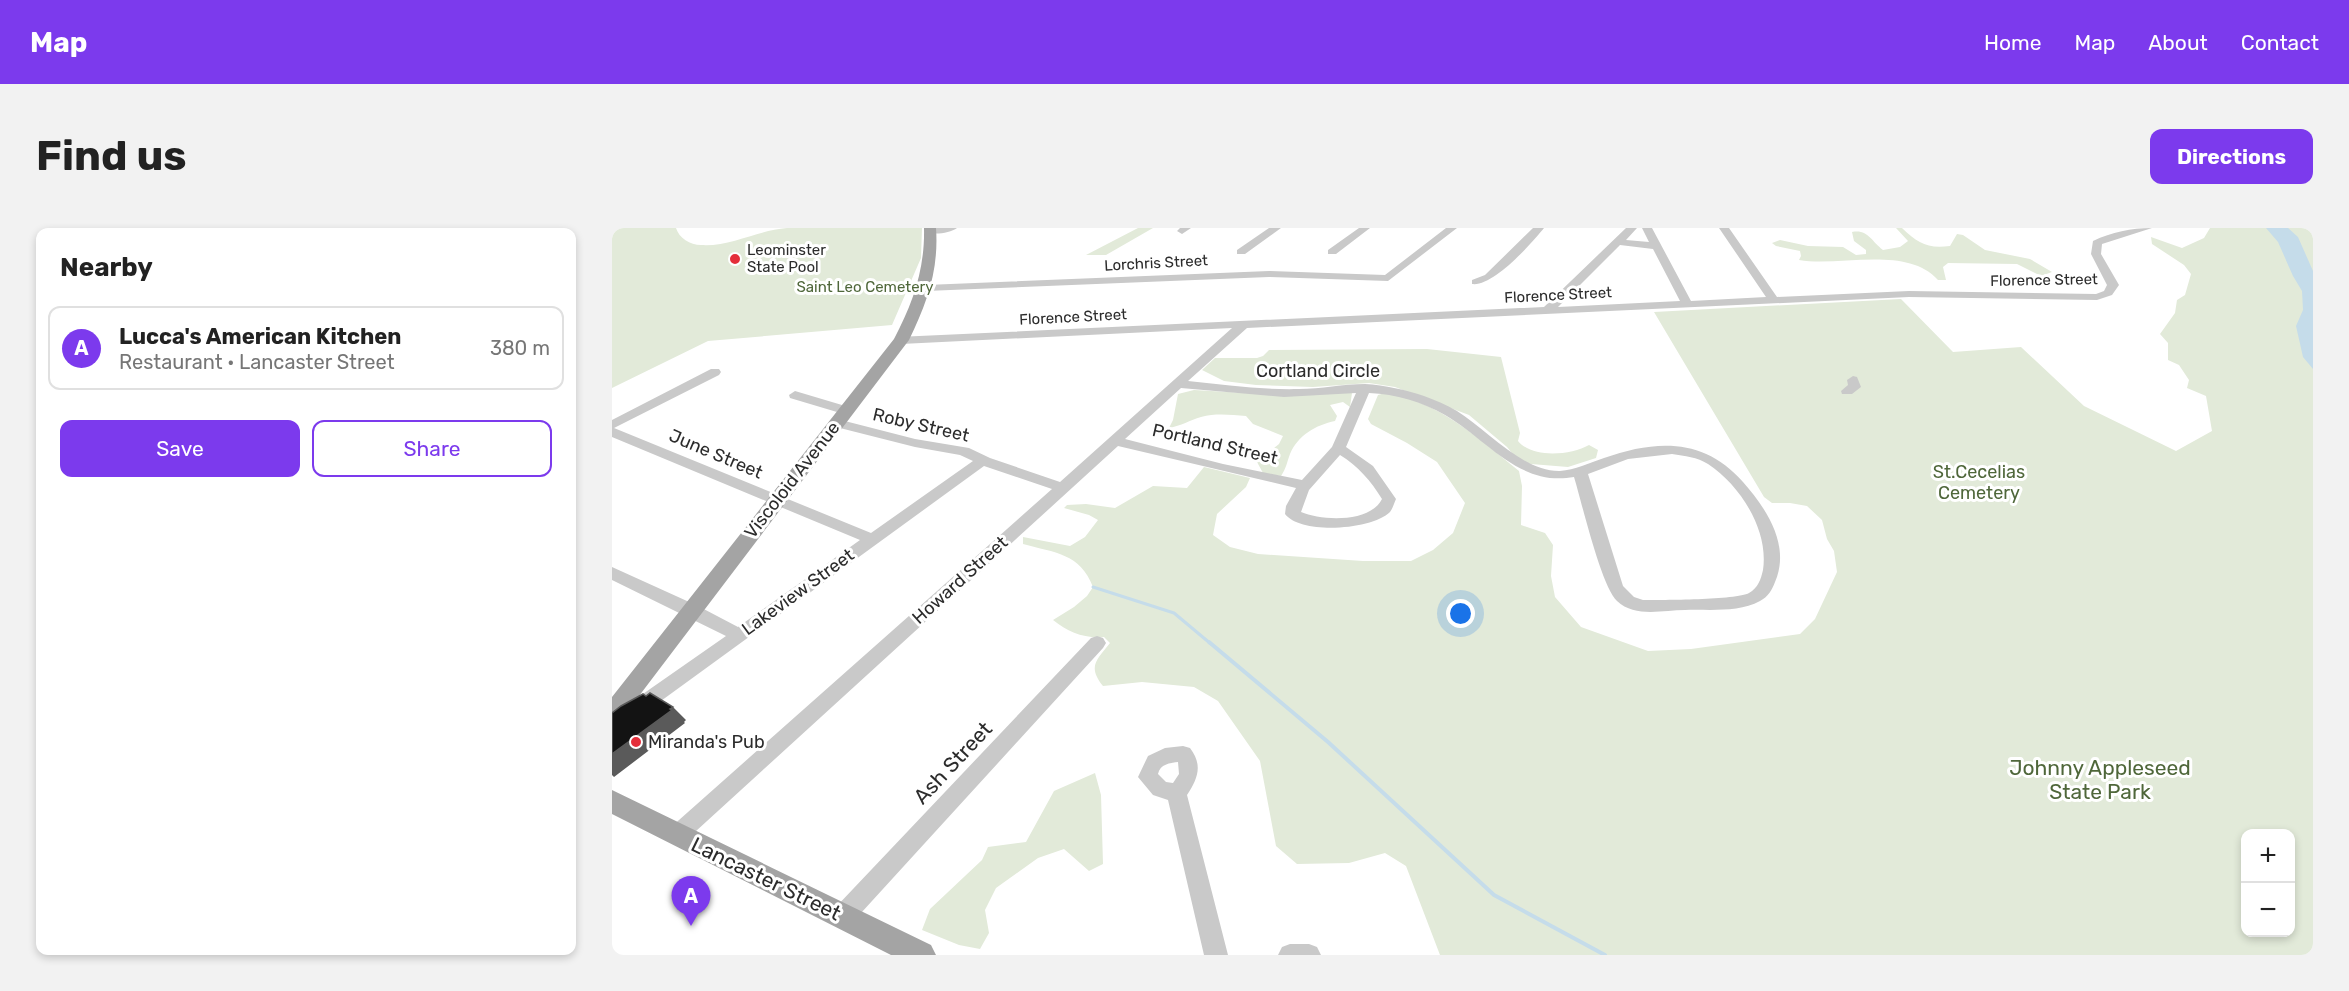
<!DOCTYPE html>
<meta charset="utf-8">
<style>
body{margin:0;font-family:Rubik,sans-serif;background:#f2f2f2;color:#222}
.controls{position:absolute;right:18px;bottom:18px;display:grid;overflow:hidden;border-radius:12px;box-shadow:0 3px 9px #0003}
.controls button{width:54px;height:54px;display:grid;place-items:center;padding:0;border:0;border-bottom:2px solid #e0e0e0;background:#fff;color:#222;font:30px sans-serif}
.you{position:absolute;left:849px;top:386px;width:21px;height:21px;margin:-15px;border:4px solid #fff;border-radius:50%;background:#1a73e8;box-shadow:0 0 0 9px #1a73e833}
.badge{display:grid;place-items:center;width:39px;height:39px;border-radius:50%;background:#7c3aed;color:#fff;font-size:20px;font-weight:700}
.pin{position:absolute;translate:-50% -50px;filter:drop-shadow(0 2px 3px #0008)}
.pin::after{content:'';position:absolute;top:32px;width:21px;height:18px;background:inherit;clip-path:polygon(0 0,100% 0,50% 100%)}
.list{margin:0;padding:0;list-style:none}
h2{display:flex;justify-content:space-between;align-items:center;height:78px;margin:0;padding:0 24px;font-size:26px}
h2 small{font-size:20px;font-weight:400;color:#767676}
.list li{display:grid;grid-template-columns:39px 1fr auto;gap:18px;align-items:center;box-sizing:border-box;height:84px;margin:0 12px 12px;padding:0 12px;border:2px solid #e0e0e0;border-radius:12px}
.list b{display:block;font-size:22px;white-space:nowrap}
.list p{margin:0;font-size:20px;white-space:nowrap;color:#767676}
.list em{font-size:20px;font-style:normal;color:#767676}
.actions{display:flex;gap:12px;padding:18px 24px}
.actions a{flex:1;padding:14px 0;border:2px solid #7c3aed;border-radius:12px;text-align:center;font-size:21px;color:#7c3aed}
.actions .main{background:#7c3aed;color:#fff}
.map{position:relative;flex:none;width:1701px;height:727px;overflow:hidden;border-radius:12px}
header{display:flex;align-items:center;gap:36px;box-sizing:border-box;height:84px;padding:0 30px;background:#7c3aed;color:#fff}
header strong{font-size:28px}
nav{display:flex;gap:33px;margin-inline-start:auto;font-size:21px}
.intro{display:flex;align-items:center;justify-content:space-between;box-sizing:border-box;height:144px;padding:0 36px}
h1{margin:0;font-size:42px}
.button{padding:15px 27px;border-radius:12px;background:#7c3aed;color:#fff;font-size:21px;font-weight:700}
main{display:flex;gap:36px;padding:0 36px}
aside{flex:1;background:#fff;border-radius:12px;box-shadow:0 3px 9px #0003}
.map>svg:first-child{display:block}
</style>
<header>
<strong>Map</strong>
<nav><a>Home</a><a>Map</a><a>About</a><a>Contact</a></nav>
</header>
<div class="intro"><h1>Find us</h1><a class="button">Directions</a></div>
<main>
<aside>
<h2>Nearby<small></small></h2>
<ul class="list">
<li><span class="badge">A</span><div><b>Lucca's American Kitchen</b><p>Restaurant · Lancaster Street</p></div><em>380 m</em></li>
</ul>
<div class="actions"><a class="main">Save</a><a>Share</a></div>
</aside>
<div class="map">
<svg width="1701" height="727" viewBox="0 0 1701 727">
<rect width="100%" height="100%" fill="#fff"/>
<path fill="#e2ead9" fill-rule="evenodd" d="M4,0H64C67,10 78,17 89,17C118,19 146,2 175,0C219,0 265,0 310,0L309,30L280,97L96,113L0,160V8Z
M526,0H541L494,27H474Z
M1284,0H1290C1306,15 1315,21 1338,18L1345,6L1351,7L1373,22L1418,31L1440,44L1429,48L1405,36L1336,35L1331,39L1334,52H1326C1295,17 1228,39 1187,32L1189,28L1188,23L1164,18L1160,15L1168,12L1196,18L1231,19L1244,27L1254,26V22L1242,13L1240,4C1256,1 1259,13 1271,22L1288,19L1296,13Z
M1598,0H1701V727H828L794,638L773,625L737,635L685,636L664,618L648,533L606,473L582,459L530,454L491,458C475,438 485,432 498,415L492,409C473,411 456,404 441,392L462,379L475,368L481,359C468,325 443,325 411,316V309L458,318L473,309L486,292L477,287L452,280L455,277L474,276L503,280L541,258L575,260L592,239L638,250L634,259L605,286L601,307L618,319L646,326L751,333H799L821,322L841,305L853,275L825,234L795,215L759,196L756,191L766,167L773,165C827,173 866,210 907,243L910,258L909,297L933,305L941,317L939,348L943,369L969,399L1036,423L1079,421L1188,406L1203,391L1225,344L1222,323L1215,311L1210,292L1195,278L1178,275H1160L1152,269L1042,84L1289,71L1341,124L1409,119L1472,178L1564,223L1600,203L1594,168L1575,160L1577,152L1567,137L1556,132V115L1548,106L1563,85L1565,72L1573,67L1579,46L1572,37L1540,16L1539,9L1570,20L1592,10ZM1634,606H1678V704H1634Z
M815,121L889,129L908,205L906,213C921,231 959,227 977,217L986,222L984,230L956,239L919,236L904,230L895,219L857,187L783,159L757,155L701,159L644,157L612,153L590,142L603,130H645L651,128L657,122Z
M582,162L633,165H740L738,179L731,174L718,177L725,188L723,193C704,197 686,207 678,226C675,234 674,241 669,248L651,245L645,234L667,216L671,208L641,196L634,188C619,187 604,185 589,189C578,192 569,198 557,200L561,192L566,166Z
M483,545L489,567L491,636L477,643L452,621L426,630L384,660L373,682L377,705L368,721L347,717L310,702L318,681L370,632L376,619L414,614L442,563Z"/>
<path fill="#c5dcea" d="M1654,0H1676L1686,9L1701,43V141L1691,129L1684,98L1691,82L1690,63L1681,48L1666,14Z"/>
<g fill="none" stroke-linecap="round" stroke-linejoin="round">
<path stroke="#c5dcea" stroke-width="3" d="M481,359L562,385L599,416"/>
<path stroke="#c5dcea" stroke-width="4" d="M597,414L716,514L882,667L993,727"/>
<path fill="#c9c9c9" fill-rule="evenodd" d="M345,0C338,5 320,8 313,3L318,0Z
M568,0H579L570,6L565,3Z
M657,0H669L633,26H625V22Z
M747,0H758L724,26H716V22Z
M834,0H845L776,53L657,49L314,63L308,60L314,57L657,43L773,47Z
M921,0H932C919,16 881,59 860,56V52L873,47Z
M1014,0H1025L1014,12L1037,14L1030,0H1040L1079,73L1154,69L1107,0H1117L1165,69L1297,63L1484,66L1492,63L1495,57L1479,26L1481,13C1500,4 1519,0 1540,0L1490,16L1489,26L1507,57L1500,67L1485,72L1297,69L635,100L576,153C613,157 650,162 687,161C709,161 731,156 753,156C773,157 794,162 812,168C823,172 835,177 845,183C874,201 911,244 948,243C963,242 977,235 992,230C1043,212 1092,209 1131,254C1154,280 1179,317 1163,354C1160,362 1156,369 1148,373C1126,385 1097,381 1073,382C1051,382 1023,390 1005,373C989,358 970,275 962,249C907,259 876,212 833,187C810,174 784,166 757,165L734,219L761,238L784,271C782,275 781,280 778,284C760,302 689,307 673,286L674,278L684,260L506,218L72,614L65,616L58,614L55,607L58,600L440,261L372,238L42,478L0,502V485L28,468L114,408L0,352V339L86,378L126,399L248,312L0,209V192L99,141H107L109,144L107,147L2,200L259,305L361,233L348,227L303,219L220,198L218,195L220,192L225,191L303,211L357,220L378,230L448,254L620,100L289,116L285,115V109L932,79ZM1008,17L1041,21L1068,73L946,79ZM569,160L672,169L744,165L720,219L690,252L611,236L513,211ZM1060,226C1073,228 1085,229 1096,236C1128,257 1157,302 1151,342C1149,351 1146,360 1137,365C1124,372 1050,372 1031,372L1022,369L1011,358L976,246L1016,231ZM728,227C746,238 759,253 770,271C758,295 710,293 689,284L697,262Z
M1241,148L1245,149L1249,159L1240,166H1230L1229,163L1236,157L1235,152Z
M183,163L240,180L242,183L235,187L178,170L177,167Z
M485,408L491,410L494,415L491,420L239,696L231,699L223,696L220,688L223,680L479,410Z
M571,518L578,520C591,537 586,550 575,567L616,727H592L556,572L541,567L526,549L536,528L553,520ZM566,534L567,546L561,555L554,554L546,546C548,536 558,535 566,534Z
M678,716H697L705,719L709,727H666L670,719Z"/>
<path fill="#a4a4a4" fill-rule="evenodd" d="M312,0H324C327,42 315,75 297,112L8,493L0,496V469L282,111C301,75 313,41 312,0Z
M0,562L319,717L324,727H279L0,586Z"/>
</g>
<path fill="#5a5a5a" d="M61,479L74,492L72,494L73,495L2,549L0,547V526Z"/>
<path fill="#131313" stroke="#5a5a5a" stroke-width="1.5" d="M38,465L61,479L58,481L60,482L0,526V485L9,478L31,466L34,468Z"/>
<g fill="#e42e3a" stroke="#fff" stroke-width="2">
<circle cx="123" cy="31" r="6"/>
<circle cx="24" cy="514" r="6"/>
</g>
<g text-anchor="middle" stroke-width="6" stroke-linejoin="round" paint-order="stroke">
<g font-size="15" fill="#2c2c2c" stroke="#fff" text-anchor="start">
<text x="135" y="27">Leominster<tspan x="135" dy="17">State Pool</tspan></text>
</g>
<g font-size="15" fill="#2c2c2c" stroke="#fff">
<text transform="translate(544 35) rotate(-3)" y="5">Lorchris Street</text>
<text transform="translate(1432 52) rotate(-1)" y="5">Florence Street</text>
<text transform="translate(946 67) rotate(-3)" y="5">Florence Street</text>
<text transform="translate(461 89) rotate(-3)" y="5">Florence Street</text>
</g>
<g font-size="15" fill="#4f673a" stroke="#fff">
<text x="253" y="64">Saint Leo Cemetery</text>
</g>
<g font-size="18" fill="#2c2c2c" stroke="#fff">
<text x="706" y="149">Cortland Circle</text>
<text transform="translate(309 197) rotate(13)" y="6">Roby Street</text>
<text transform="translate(603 216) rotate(13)" y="6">Portland Street</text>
<text transform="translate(104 226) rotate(23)" y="6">June Street</text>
<text transform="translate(180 252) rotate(-52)" y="6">Viscoloid Avenue</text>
<text transform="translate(348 352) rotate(-42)" y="6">Howard Street</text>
<text transform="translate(186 364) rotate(-36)" y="6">Lakeview Street</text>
</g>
<g font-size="18" fill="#4f673a" stroke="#fff">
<text x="1367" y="250">St.Cecelias<tspan x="1367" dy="21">Cemetery</tspan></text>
</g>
<g font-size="18" fill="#2c2c2c" stroke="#fff" text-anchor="start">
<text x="36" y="520">Miranda's Pub</text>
</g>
<g font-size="21" fill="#2c2c2c" stroke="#fff">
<text transform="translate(341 535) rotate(-47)" y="7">Ash Street</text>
<text transform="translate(154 651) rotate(26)" y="7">Lancaster Street</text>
</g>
<g font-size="21" fill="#4f673a" stroke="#fff">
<text x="1488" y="547">Johnny Appleseed<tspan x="1488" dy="24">State Park</tspan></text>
</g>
</g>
</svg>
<div class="controls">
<button>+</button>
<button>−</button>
</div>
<div class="you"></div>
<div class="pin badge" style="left:79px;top:698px">A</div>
</div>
</main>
